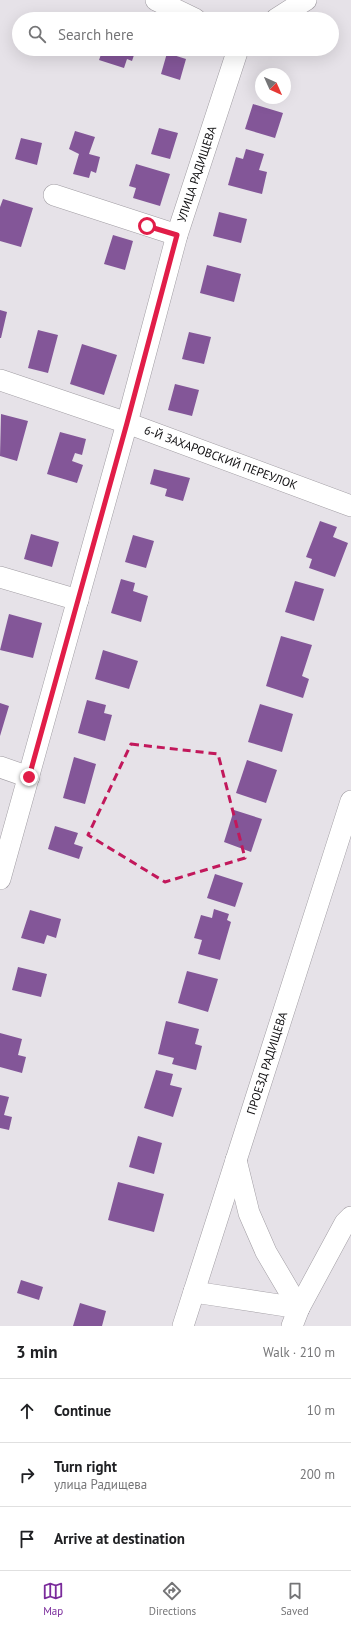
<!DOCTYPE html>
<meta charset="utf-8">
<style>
body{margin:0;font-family:"PT Sans",sans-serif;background:#f2f2f2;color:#202124}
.compass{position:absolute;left:255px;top:68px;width:36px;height:36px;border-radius:50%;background:#fff;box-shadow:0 4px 16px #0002;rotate:135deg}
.stop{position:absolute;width:12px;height:12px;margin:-9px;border:3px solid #e11d48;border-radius:50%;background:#fff}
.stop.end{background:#e11d48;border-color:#fff;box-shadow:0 1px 4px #0008}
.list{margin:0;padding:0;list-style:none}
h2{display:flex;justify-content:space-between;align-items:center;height:52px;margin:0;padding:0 16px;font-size:17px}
h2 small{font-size:13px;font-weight:400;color:#757577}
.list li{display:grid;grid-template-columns:26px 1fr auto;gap:12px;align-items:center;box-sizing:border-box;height:64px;padding:0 16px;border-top:1px solid #e0e0e0}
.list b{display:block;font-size:15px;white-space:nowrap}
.list p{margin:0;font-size:13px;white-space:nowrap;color:#757577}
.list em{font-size:13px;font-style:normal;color:#757577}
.icon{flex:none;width:22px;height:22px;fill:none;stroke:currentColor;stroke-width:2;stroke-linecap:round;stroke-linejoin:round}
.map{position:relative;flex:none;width:351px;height:1326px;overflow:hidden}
.search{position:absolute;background:#fff;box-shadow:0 4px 16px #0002;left:12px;right:12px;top:12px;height:44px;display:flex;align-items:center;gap:10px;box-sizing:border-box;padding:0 14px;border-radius:22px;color:#757577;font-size:15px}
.sheet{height:244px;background:#fff}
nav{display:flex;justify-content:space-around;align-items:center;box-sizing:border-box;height:56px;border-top:1px solid #e0e0e0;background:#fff;font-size:11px;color:#757577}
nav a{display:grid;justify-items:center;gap:2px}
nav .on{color:#7a2b9b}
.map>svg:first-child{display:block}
</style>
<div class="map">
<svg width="351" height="1326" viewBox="0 0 351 1326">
<rect width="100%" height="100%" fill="#e6e2e8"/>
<path fill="#835698" d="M45,12L72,18V19H44Z
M103,49H136L132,61L127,59L124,68L99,60Z
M167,53L186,59L180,80L161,74Z
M253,104L283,113L275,138L245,129Z
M159,128L178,133L170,159L151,154Z
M75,131L95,137L89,154L100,157L96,173L91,171L89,178L73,174L79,154L69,149Z
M21,138L42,143L37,165L15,159Z
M246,149L264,154L259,170L267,172L262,194L228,185L236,157L243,159Z
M136,164L170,174L160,206L133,198L136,188L129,186Z
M3,199L33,208L21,247L0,241V207Z
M219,212L247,219L241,243L213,236Z
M113,235L133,241L125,270L104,264Z
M207,265L241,274L234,302L200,293Z
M0,310L7,312L1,338H0Z
M38,330L58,335L48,373L28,368Z
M189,332L211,337L204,364L182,359Z
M82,344L117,355L104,395L70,384Z
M175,384L199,390L192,416L168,410Z
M1,414L28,421L17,461L0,456Z
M60,432L86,439L82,455L75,453L72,461L83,465L77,483L47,474Z
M154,469L190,478L183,501L165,496L167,489L150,484Z
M320,521L337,527L333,537L348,543L335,577L309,568L312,559L306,557Z
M31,534L59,542L52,567L24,559Z
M133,535L154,541L146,568L125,562Z
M121,579L135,583L133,591L148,596L141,622L111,613Z
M295,581L324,589L314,621L285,612Z
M9,614L42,623L33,658L0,650Z
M281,636L312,645L302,676L309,679L303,698L266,686Z
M103,650L138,661L129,689L95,679Z
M87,700L106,705L104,713L112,715L105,741L78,733Z
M0,703L9,706L0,736Z
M260,704L293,714L282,752L248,742Z
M74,757L96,764L85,804L63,798Z
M247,760L277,770L266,803L236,793Z
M234,810L262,819L251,852L224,842Z
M55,826L78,833L74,844L83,847L79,859L48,849Z
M215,874L243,883L235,907L207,898Z
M214,909L229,914L227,920L231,922L220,960L198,954L202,940L194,938L201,915L212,918Z
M30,910L61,919L56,938L47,935L44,944L21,938Z
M18,967L47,974L41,997L12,990Z
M187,971L218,979L208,1012L178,1003Z
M166,1021L199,1029L195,1044L202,1046L196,1070L172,1064L174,1058L158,1054Z
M0,1033L22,1039L18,1055L26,1057L22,1073L0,1067Z
M156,1070L173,1074L170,1085L182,1088L173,1117L144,1108Z
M0,1095L9,1097L4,1115L12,1117L9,1130L0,1128Z
M138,1136L162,1143L154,1174L129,1167Z
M118,1182L164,1194L154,1232L108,1220Z
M21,1280L43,1287L39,1300L17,1293Z
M80,1303L106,1311L102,1326H73Z"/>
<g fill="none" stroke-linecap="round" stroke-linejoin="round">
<defs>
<g id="minor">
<path d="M156,0L195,19"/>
<path d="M276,19L306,0"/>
<path d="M54,195L177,235"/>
<path id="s1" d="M0,380L127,423L351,506"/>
<path d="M0,577L78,600"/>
<path d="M0,767L29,777"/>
<path id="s2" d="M0,879L127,423L177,235L238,49"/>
<path d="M236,1160L249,1213L266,1252L299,1308"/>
<path d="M194,1292L299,1308"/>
<path id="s3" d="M183,1326L351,801"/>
<path d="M292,1326L299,1308L345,1223L351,1217"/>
</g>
</defs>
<use href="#minor" stroke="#a19da3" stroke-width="22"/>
<use href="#minor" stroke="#fff" stroke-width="21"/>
</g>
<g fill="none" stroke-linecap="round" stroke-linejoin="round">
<path stroke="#e11d48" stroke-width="5" d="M29,777L127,423L177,235L147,226"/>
</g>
<path fill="none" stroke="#c2185b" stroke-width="3" stroke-dasharray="8 5" stroke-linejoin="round" d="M131,744L218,754L245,858L165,882L88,835Z"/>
<g text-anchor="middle" stroke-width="4" stroke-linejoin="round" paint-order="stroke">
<g font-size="12" fill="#100f11" stroke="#e6e2e8">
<text dy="4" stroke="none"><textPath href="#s2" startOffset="732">УЛИЦА РАДИЩЕВА</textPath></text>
<text dy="4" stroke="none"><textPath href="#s1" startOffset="234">6-Й ЗАХАРОВСКИЙ ПЕРЕУЛОК</textPath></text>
<text dy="4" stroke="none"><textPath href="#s3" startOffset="276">ПРОЕЗД РАДИЩЕВА</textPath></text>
</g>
</g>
</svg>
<svg class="compass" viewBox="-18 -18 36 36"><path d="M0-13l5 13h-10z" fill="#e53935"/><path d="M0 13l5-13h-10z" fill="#757577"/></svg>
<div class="stop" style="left:147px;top:226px"></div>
<div class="stop end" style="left:29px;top:777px"></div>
<div class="search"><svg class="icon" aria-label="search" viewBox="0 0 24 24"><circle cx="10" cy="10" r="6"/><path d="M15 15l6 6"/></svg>Search here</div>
</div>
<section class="sheet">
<h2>3 min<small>Walk · 210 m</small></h2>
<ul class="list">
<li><svg class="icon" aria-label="ahead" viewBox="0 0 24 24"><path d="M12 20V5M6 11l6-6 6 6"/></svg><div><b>Continue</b></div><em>10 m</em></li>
<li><svg class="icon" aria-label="right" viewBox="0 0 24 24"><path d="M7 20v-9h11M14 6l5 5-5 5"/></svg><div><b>Turn right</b><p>улица Радищева</p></div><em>200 m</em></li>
<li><svg class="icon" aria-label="arrive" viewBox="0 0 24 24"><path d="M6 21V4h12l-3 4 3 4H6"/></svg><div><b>Arrive at destination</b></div></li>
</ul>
</section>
<nav>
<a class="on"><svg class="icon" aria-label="map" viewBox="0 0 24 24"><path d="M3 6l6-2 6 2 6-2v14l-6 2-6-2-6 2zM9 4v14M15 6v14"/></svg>Map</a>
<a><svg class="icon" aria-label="directions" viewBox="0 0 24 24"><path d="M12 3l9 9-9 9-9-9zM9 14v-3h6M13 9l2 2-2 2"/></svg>Directions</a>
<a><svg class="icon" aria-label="saved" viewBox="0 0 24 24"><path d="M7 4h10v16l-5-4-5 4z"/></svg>Saved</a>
</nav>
